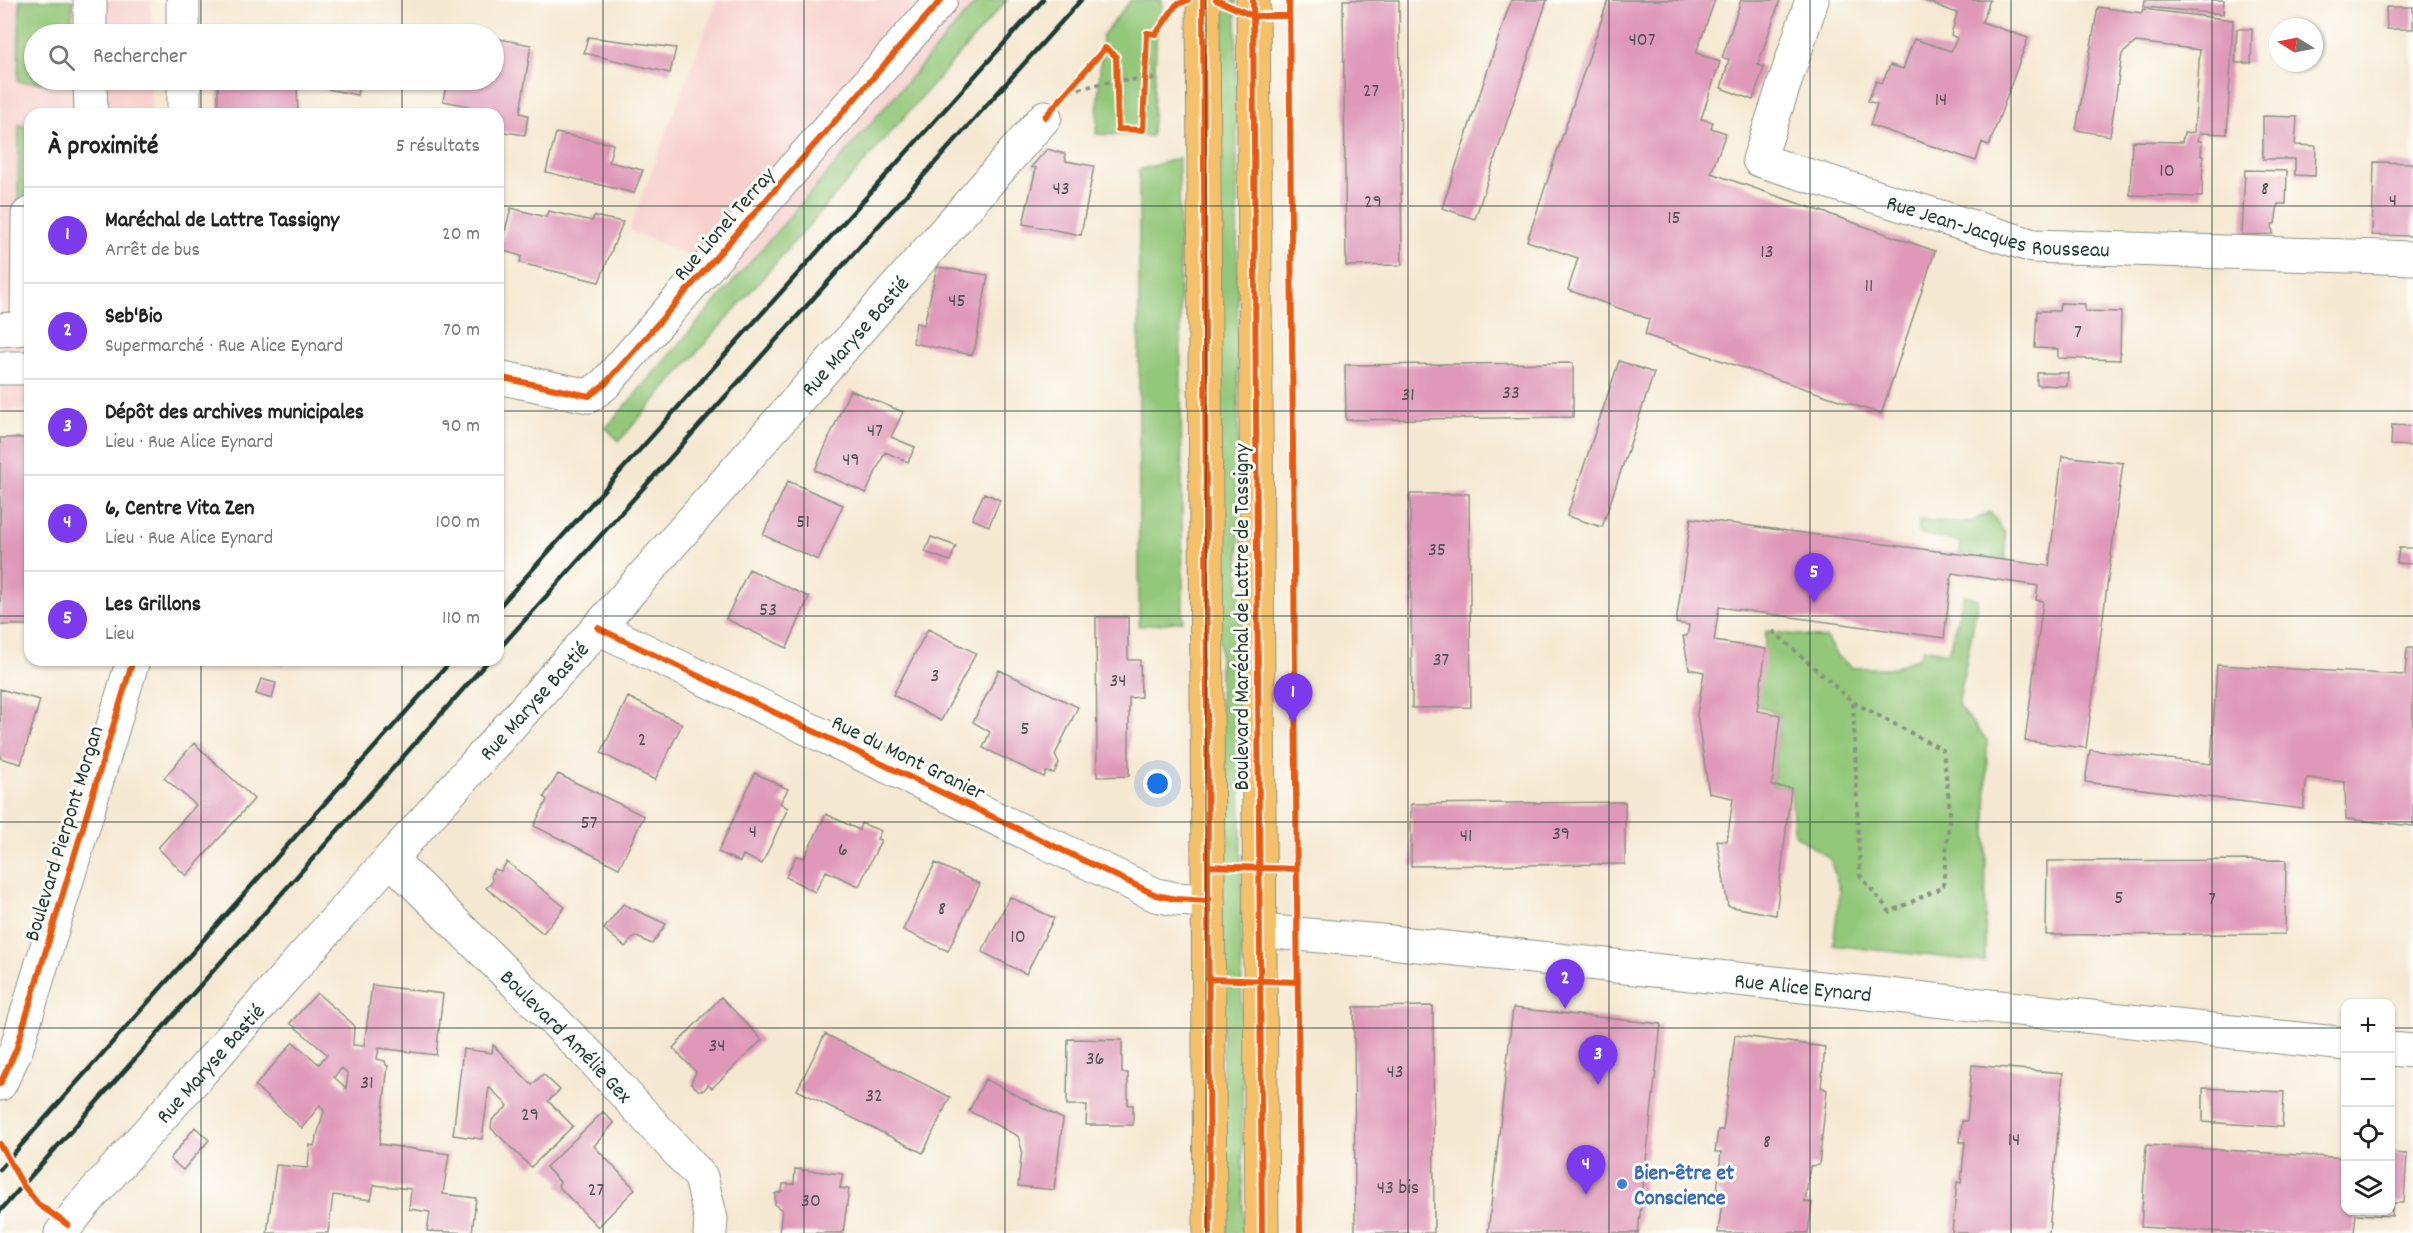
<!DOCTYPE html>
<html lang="fr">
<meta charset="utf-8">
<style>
body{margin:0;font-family:Dekko,sans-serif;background:#f2f2f2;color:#222}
.controls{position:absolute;right:18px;bottom:18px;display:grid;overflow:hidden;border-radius:12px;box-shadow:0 2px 4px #0004}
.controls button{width:54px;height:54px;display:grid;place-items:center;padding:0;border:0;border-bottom:2px solid #e0e0e0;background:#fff;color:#222;font:30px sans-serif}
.compass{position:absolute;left:2269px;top:18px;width:54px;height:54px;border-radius:50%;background:#fff;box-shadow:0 2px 4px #0004;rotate:280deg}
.you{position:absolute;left:1158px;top:784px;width:21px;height:21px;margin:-15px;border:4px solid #fff;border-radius:50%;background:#1a73e8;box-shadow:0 0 0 9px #1a73e833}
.badge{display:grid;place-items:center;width:39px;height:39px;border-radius:50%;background:#7c3aed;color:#fff;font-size:20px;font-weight:700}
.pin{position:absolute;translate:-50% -50px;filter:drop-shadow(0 2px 3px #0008)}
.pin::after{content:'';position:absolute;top:32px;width:21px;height:18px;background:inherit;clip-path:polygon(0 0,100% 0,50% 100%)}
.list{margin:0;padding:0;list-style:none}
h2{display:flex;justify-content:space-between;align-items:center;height:78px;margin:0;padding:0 24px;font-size:26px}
h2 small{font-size:20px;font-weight:400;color:#767676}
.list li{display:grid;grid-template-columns:39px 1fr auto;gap:18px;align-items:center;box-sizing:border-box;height:96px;padding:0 24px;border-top:2px solid #e0e0e0}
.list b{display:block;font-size:22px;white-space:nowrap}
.list p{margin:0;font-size:20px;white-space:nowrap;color:#767676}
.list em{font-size:20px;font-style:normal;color:#767676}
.icon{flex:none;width:33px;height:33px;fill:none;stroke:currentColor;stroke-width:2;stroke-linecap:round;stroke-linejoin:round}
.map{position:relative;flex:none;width:2413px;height:1233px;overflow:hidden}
.search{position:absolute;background:#fff;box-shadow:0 2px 4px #0004;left:24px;top:24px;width:480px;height:66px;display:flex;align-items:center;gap:15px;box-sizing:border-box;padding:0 21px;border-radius:33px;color:#767676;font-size:22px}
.panel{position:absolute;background:#fff;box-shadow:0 2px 4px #0004;left:24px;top:108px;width:480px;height:558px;border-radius:18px}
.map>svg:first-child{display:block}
</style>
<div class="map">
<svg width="2413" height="1233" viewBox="0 0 2413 1233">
<rect width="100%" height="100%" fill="#fdfcf7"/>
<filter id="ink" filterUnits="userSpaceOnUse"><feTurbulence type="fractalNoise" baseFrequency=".0167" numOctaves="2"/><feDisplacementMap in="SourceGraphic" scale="12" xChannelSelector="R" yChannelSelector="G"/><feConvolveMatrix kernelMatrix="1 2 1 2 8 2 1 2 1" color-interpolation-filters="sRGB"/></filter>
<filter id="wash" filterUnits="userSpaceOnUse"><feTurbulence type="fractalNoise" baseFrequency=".008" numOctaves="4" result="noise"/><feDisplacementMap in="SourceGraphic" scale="24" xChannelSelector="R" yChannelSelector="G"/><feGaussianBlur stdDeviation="1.35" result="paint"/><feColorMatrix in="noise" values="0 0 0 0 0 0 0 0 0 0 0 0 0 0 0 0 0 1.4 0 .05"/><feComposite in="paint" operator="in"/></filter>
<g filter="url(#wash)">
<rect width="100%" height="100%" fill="#f5e8d2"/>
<path fill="#f7d0cd" d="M0,0H151V34H34V80H151V114H30V409L0,410Z
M717,0H1000L743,279L629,230Z"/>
<path fill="#93c779" stroke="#598256" stroke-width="1.5" d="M20,0H72V34H34V80H71V83L18,82Z
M978,0H1007L619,441L606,428Z
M1131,0H1162L1161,16L1157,24L1152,136L1096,134L1102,36Z
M1215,0H1236L1243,1233H1224Z
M19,125L30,126V190L18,203Z
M1179,158L1183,621L1139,626V170Z
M1990,512L2005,533L2006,560L1959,554L1961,543L1918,533L1919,520L1969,523Z
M1964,595L1978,599L1958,706L1987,740L1985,962L1833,945L1840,890L1830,859L1794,834L1791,788L1772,786L1780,715L1757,706L1766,631L1826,638L1836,655L1853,668H1894L1921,656L1923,648L1948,653Z"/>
<g id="blocks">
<path fill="#df98b8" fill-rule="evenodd" d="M1343,0H1399L1402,265L1346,266Z
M1511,0H1547L1475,219L1442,208Z
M1608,0H1715L1696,53L1720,62L1701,119L1713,122L1711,128L1726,133L1711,173L1935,251L1881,414L1645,335L1649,319L1568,290L1578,258L1527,241Z
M1741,0H1780L1758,65L1764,67L1753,100L1721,88L1729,59L1722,58Z
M1922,0H1990L1982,22L2028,38L1989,146L1982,142L1976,161L1870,125L1877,104L1868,101L1876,81L1882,83L1890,65L1903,69L1914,39L1951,51L1957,38L1951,35L1957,13Z
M2145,0H2224L2223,14L2144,7Z
M2098,7L2142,13L2143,9L2233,20L2227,134L2200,133L2198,140L2202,142L2201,156H2203L2202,197L2130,195L2132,141L2182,142L2184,133L2194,132L2200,50L2136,42L2122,54L2110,136L2076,130Z
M2386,7H2413V29H2387Z
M2237,29H2252L2251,63H2235Z
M588,37L676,48L670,73L584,53Z
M494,38L531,45L520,113L528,115L525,135L498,131V114H467L469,106L443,101L447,80H494Z
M218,80H267L297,84L298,114H218Z
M323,80H360L357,95L322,88Z
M2263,116L2297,117L2295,145L2316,146L2315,176L2295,175V159H2263Z
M556,133L613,144L609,162L643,170L634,193L546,172Z
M1047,149L1065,154L1066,161L1094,166L1081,235L1023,224L1036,168L1031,167Z
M2374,162L2413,163V236L2372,235Z
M2245,170L2287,171L2286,204H2278L2275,224H2272L2273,234L2242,235Z
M511,208L546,217L548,211L592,221L594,216L623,222L599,282L520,263L521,256L500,250Z
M937,267L988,275L975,348L972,355L913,343L916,323L924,325Z
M2060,303L2085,304V311L2121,312L2120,360L2058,358V349L2035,348L2037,311H2059Z
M1619,361L1654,373L1602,527L1567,516Z
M1573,363V417L1346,420L1345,365Z
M2037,373H2068L2067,386L2037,385Z
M850,390L903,412L891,437L915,447L908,462L885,452L866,493L815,470Z
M2392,425L2413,426V446L2391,445Z
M0,438H30V625H0Z
M2062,456L2123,463L2086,748L2025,741L2043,601L2036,600L2038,586L1952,573L1944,638L1719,607L1714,641L1766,649L1757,711L1780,715L1772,786L1791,788L1776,915L1728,906L1717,840L1727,841L1733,798L1709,793L1697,715L1704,672L1689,669L1683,636H1687L1689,625L1676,623L1691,518L2049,566Z
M788,481L843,505L818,560L763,535Z
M984,493L1000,500L989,526L972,519Z
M1410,494H1469L1471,707L1412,708Z
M931,537L956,546L950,561L925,552Z
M2399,548H2413V564L2397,563Z
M749,569L809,597L787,648L726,619Z
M1096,617H1128V660H1140L1141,697L1129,698V776L1097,777Z
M928,629L976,653L941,721L893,695Z
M2407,648H2413V826L2346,819L2345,782L2307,778L2303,809L2085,782L2090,750L2211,764L2217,665L2405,675Z
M265,660H283L281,665Z
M999,670L1078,707L1055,755L1059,763L1054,773L1046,772L1044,777L983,748L990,732L973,722Z
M261,679L276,683L272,699L256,694Z
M0,689L40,700L21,764L0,758Z
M628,697L682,724L655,780L601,753Z
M194,743L254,799L186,876L158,848L196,805L164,778Z
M755,773L788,789L780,803L788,808L762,864L743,855L740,862L718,852Z
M558,774L644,816L619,868L534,826L547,800L544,797Z
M1625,802V864L1411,866V804Z
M826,814L859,830L861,823L881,831L877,839L881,840L859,886L826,871L815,892L786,877L796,856L804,858Z
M2286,860L2285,934L2046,935L2047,861Z
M507,862L565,907L543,933L486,888L492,882L491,874L494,869L501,871Z
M935,863L980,884L948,951L903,930Z
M1010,897L1054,918L1026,974L982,952Z
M623,904L666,924L652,944L635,936L625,947L604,929Z
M372,985L443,994L436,1055L379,1048L377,1059L385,1061L386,1065L388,1066L379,1144L449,1154L443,1194L476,1198L472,1233L427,1231L430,1212L409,1209L411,1189L374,1185L371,1200L333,1195L328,1233H267L276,1165L308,1168L310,1145L314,1146L324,1111L320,1105L302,1128L255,1086L293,1042L319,1064L327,1054L290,1023L317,993L354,1025L353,1045L364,1046ZM342,1068L348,1074L346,1088L334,1077Z
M721,997L762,1040L712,1088L708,1085L704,1090H698L691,1083L696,1072L673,1048Z
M1433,1006L1434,1233H1355L1354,1007Z
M1513,1008L1661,1024L1638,1233H1488Z
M825,1034L950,1097L923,1153L797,1090Z
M1735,1035L1825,1047L1821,1087L1827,1090L1819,1165L1810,1166L1805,1202L1812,1203L1808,1233H1718L1723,1194L1717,1192L1721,1152H1715L1718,1130H1723Z
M1068,1039L1122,1040V1073H1128V1105H1133V1125H1086L1087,1105H1067Z
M493,1045L532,1085L543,1074L560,1090L548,1101L573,1126L531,1167L491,1128L492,1120L508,1106L489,1087L482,1139L453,1135L463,1049L492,1053Z
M1972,1065L2063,1073L2049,1233H1952L1957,1182L1961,1183L1965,1142H1960L1962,1121H1967Z
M985,1079L1063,1119L1054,1190L1018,1186L1022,1150L1018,1136L969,1111Z
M2203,1088L2284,1092L2282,1127L2203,1122Z
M603,1112L614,1123L594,1146L635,1189L598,1227L558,1186L560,1182L546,1167Z
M195,1127L209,1140L183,1170L170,1159Z
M2146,1145L2346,1158V1210H2392V1216L2356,1214L2354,1233H2243L2141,1227Z
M2391,1153L2407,1154L2404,1203H2393L2392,1210H2391Z
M795,1169L843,1174L840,1188L849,1189L843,1233H779L782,1210L775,1205V1194L782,1191L783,1184H794Z"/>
</g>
</g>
<g filter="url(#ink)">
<use href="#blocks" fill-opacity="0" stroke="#8a9283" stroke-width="1.5"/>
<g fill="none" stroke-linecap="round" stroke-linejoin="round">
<defs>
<g id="minor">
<path d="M90,0V34"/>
<path d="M183,0V34"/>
<path id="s1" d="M1812,0L1759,160L2033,246L2413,258"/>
<path d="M90,80L91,114"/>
<path d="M184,80V114"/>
<path d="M30,214L28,215L27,328H30"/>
<path d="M0,330L27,328"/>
<path d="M0,368H27"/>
<path d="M498,377L589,396L605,384L941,0"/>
<path d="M598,628L1156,895L1176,899L1208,901"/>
<path id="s2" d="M390,859L590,1056L701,1177L711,1219L710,1233"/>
<path id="s3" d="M1260,931L1381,941L2346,1044"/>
<path d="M2390,1049L2413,1051"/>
<path d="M0,1084L16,1050L133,660"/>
<path id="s4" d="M61,1233L84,1204L390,859L598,628L1045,117"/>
</g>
<path id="major" d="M1203,0L1210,1233
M1253,0L1262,1233"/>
</defs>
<use href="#minor" stroke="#8a9283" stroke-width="35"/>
<use href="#major" stroke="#8a9283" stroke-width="35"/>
<path stroke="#8a9283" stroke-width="4" stroke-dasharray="4.5 4.5" stroke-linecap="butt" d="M1069,88L1105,48L1116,56L1118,129L1143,130L1147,33L1156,34L1164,22
M1070,91L1117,80L1155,79
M1773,631L1853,702L1860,875L1890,912L1943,887L1950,810L1943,750L1853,702"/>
<use href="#minor" stroke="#fff" stroke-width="33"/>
<use href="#major" stroke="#f4c16a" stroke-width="33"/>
<path stroke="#1f3d34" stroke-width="4.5" d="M498,608L1043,0
M498,650L1081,0
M0,1169L452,660
M0,1211L489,660"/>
<defs>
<path id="cycleway" d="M1203,0L1210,1233
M1216,0L1253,16H1289
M1253,0L1262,1233
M1289,0L1300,1233
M1045,117L1105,48L1116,56L1118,129L1143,130L1147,33L1156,34L1176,5L1188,0
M498,377L589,396L605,384L941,0
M598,628L1156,895L1176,899L1208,901
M1208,866L1297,869
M1208,979L1298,982
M0,1084L16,1050L133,660
M0,1144L23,1185L38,1204L68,1225"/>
</defs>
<use href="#cycleway" stroke="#fdfcf7" stroke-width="10"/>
<use href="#cycleway" stroke="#e8590c" stroke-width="6"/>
</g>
</g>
<path fill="none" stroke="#1f3d34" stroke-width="1.5" stroke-opacity="0.55" d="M201,0V34M402,0V34M603,0V1233M804,0V1233M1005,0V1233M1206,0V1233M1408,0V1233M1609,0V1233M1810,0V1233M2011,0V1233M2212,0V1233M201,80V114M402,80V114M0,206H30M498,206H2413M0,411H30M498,411H2413M0,616H30M498,616H2413M201,660V1233M402,660V1233M0,822H2413M0,1028H2346M2390,1028H2413"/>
<circle fill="#3f7fe0" stroke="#fdfcf7" stroke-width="2" cx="1622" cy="1184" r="6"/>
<g text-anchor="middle" stroke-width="6" stroke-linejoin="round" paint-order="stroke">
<g font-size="20" fill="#4f5455">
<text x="1642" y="45">407</text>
<text x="1371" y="96">27</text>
<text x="1941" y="105">14</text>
<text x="2167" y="176">10</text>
<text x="1061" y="194">43</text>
<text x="2265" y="194">8</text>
<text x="2393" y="206">4</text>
<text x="1373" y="207">29</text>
<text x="1674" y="223">15</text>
<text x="1767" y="257">13</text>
<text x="1869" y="291">11</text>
<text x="957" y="306">45</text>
<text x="2078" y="337">7</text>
<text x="1511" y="398">33</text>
<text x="1408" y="400">31</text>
<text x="875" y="436">47</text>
<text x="851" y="465">49</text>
<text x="803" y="527">51</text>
<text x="1437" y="555">35</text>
<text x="768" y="615">53</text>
<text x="1441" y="665">37</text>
<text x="935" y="681">3</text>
<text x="1118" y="686">34</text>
<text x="1025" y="734">5</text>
<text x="642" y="745">2</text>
<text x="589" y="828">57</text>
<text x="753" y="837">4</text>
<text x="1561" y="839">39</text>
<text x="1466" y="841">41</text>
<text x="843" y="855">6</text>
<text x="2119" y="903">5</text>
<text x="2212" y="904">7</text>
<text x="942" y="914">8</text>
<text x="1018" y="942">10</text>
<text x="717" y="1051">34</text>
<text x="1095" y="1064">36</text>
<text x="1395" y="1077">43</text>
<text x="367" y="1088">31</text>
<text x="874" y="1101">32</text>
<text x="530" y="1120">29</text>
<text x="2014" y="1145">14</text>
<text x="1767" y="1147">8</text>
<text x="1398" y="1193">43 bis</text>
<text x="596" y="1195">27</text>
<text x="811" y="1206">30</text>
</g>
<g font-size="22" fill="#1f3d34" stroke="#fdfcf7">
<text transform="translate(723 223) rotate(-49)" y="8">Rue Lionel Terray</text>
<text dy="8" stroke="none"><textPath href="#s1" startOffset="418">Rue Jean-Jacques Rousseau</textPath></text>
<text dy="8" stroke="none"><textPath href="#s4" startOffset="1198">Rue Maryse Bastié</textPath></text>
<text transform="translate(1240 617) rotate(-90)" y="8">Boulevard Maréchal de Lattre de Tassigny</text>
<text dy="8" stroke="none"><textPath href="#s4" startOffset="712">Rue Maryse Bastié</textPath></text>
<text transform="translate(909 756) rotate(26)" y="8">Rue du Mont Granier</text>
<text transform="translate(62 833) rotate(-73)" y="8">Boulevard Pierpont Morgan</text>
<text dy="8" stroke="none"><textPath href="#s3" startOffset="546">Rue Alice Eynard</textPath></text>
<text dy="8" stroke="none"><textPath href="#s2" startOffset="250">Boulevard Amélie Gex</textPath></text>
<text dy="8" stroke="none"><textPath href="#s4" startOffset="226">Rue Maryse Bastié</textPath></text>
</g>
<g font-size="22" font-weight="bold" fill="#366cbe" stroke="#fdfcf7" text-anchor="start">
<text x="1634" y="1179">Bien-être et<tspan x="1634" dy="25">Conscience</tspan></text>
</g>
</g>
</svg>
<div class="controls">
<button>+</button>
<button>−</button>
<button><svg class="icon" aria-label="locate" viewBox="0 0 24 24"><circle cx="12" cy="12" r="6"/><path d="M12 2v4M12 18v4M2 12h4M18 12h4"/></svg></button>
<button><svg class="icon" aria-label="layers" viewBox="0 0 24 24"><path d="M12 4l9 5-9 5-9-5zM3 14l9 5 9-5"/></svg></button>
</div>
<svg class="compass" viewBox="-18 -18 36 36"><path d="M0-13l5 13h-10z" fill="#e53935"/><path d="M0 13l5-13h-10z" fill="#767676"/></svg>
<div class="you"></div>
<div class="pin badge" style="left:1293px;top:723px">1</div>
<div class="pin badge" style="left:1565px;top:1009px">2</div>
<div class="pin badge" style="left:1598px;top:1085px">3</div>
<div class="pin badge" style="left:1586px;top:1195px">4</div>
<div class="pin badge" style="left:1814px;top:603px">5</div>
<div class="search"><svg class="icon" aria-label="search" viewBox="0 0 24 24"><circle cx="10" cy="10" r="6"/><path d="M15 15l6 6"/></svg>Rechercher</div>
<section class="panel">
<h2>À proximité<small>5 résultats</small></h2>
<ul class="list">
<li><span class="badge">1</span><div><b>Maréchal de Lattre Tassigny</b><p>Arrêt de bus</p></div><em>20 m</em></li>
<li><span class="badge">2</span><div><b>Seb'Bio</b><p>Supermarché · Rue Alice Eynard</p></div><em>70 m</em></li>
<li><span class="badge">3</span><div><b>Dépôt des archives municipales</b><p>Lieu · Rue Alice Eynard</p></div><em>90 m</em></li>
<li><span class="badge">4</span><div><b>6, Centre Vita Zen</b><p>Lieu · Rue Alice Eynard</p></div><em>100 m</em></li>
<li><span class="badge">5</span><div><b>Les Grillons</b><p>Lieu</p></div><em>110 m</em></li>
</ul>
</section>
</div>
